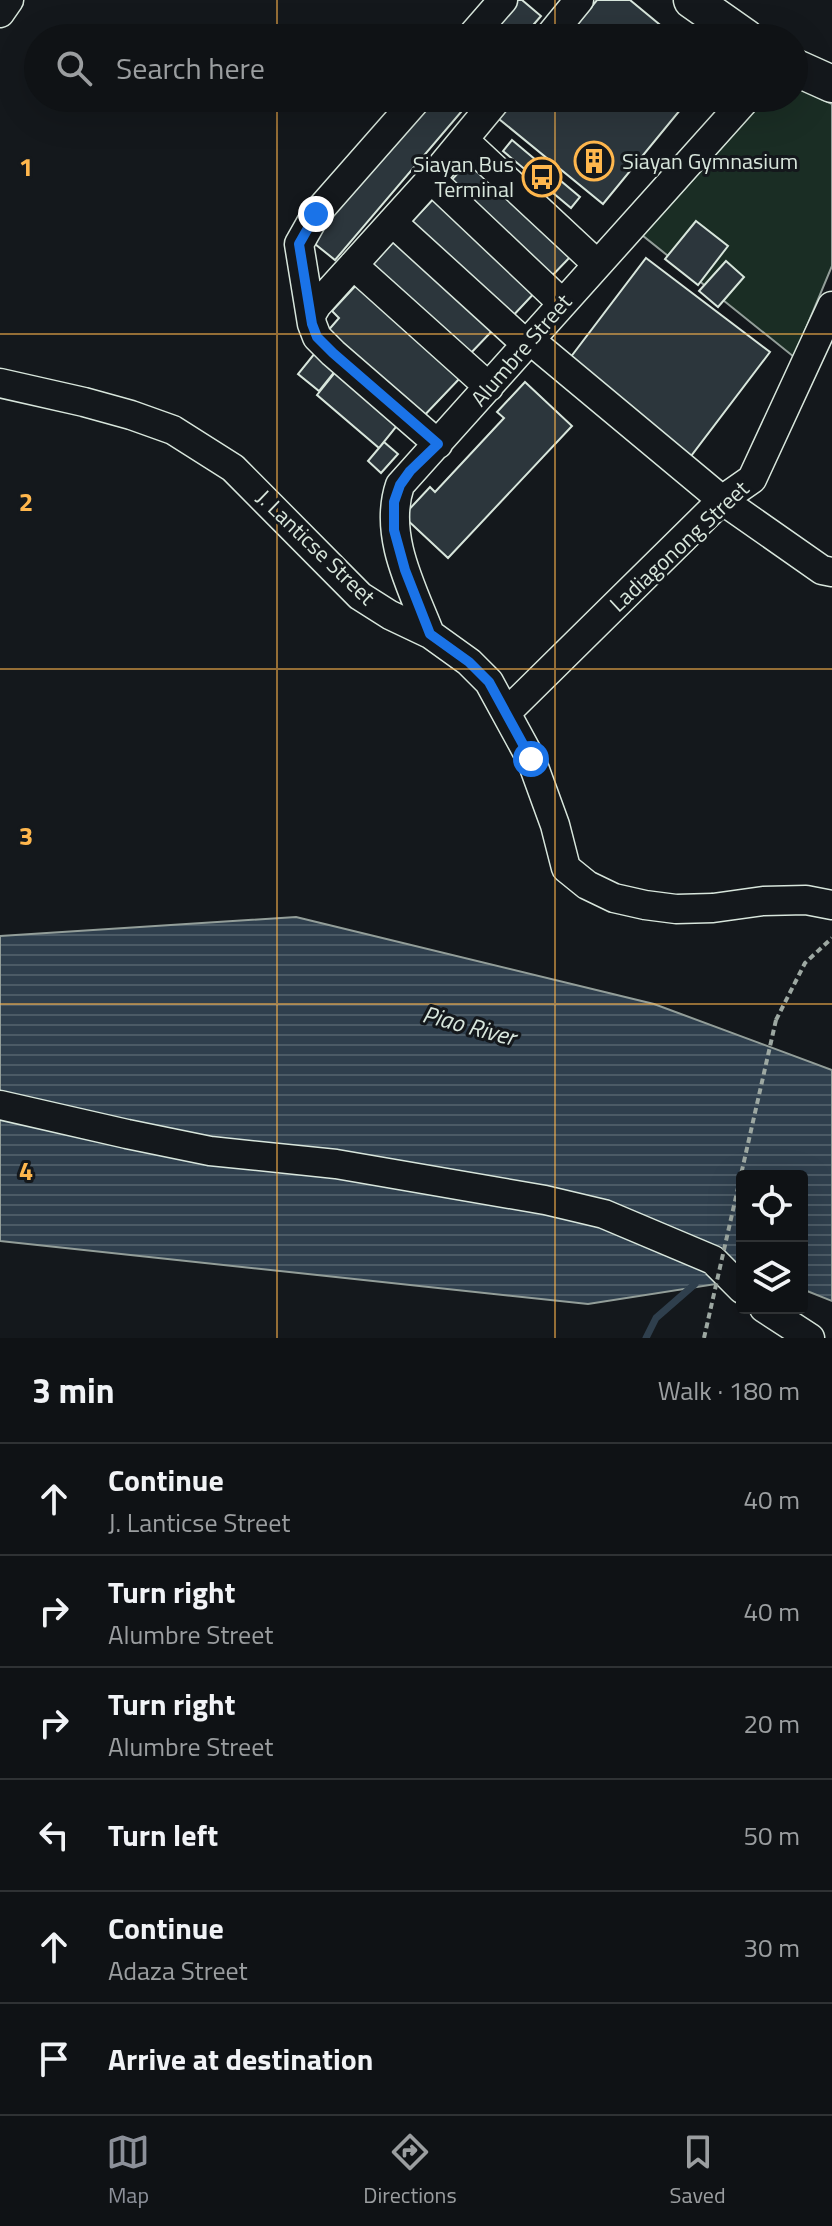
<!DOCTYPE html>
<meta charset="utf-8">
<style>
body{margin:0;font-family:"Titillium Web",sans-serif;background:#181b1e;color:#f1f3f6}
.controls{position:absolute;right:24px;bottom:24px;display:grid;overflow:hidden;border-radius:8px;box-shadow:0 8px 32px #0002}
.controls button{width:72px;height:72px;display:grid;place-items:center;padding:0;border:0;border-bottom:2px solid #2f3234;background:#0f1215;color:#f1f3f6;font:40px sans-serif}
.stop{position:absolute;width:24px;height:24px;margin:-18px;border:6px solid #1a73e8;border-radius:50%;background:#fff}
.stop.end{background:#1a73e8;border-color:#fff;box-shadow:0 2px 8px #0008}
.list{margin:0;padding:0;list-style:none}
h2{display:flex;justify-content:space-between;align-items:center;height:104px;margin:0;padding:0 32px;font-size:34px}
h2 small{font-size:26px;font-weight:400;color:#9b9ea0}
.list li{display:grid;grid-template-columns:52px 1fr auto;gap:24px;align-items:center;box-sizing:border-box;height:112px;padding:0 32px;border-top:2px solid #2f3234}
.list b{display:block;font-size:30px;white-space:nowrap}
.list p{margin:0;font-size:26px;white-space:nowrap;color:#9b9ea0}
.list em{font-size:26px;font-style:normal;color:#9b9ea0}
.icon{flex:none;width:44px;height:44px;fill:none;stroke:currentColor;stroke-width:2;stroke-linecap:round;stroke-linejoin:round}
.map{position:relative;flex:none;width:832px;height:1338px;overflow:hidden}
.search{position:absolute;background:#0f1215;box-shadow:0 8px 32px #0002;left:24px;right:24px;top:24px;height:88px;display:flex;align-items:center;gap:20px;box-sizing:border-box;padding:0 28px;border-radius:44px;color:#9b9ea0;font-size:30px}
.sheet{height:776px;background:#0f1215}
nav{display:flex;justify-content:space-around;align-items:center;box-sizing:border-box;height:112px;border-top:2px solid #2f3234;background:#0f1215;font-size:22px;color:#9b9ea0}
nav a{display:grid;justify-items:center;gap:4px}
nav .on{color:#8c9099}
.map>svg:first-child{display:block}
</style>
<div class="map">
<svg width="832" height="1338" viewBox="0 0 832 1338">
<defs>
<pattern id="water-rules" width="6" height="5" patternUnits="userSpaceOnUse" patternTransform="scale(2)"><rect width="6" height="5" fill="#2f3f4d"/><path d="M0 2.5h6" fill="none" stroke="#4c5b66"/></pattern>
</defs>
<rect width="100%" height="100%" fill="#14181c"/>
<path fill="#1a2d24" stroke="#939e99" stroke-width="2" d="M794,86L832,104V266L794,357L637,231L754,98H794Z"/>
<path fill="url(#water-rules)" stroke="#939e99" stroke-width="2" d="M296,917L654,1004L832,1070V1301L802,1289V1176H742V1280L588,1304L0,1241V936Z"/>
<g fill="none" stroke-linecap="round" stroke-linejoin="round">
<path stroke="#2f3f4d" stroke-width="7" d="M646,1338L656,1318L695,1284"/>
</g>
<path fill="#2c363c" stroke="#d8e6dc" stroke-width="2" d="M516,0H522L541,16L522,38L515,32L509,38H484Z
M597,0H630L676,38H566Z
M431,98H473L335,260L310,240Z
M516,98H690L603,204L499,119Z
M512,140L580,197L571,208L503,151Z
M471,159L572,255L546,282L446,186Z
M438,194L539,288L509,320L408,226Z
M696,221L728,246L698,285L665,259Z
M395,240L492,331L468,356L371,266Z
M646,258L770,352L691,456L567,362Z
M726,261L744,277L718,307L699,291Z
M359,282L461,377L419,421L326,333L339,318L332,311Z
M315,353L335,371L319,391L298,374Z
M337,370L400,422L379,448L317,395Z
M525,382L572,426L448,558L403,516L430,487L435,492L504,418L497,412Z
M384,442L398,454L381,473L368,461Z"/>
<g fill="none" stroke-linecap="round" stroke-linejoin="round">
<defs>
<path id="minor" d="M0,13L9,0
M470,38L503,0
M548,38L579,0
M418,98L316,214L299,244L312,324L317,337L333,353L438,444
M464,140L597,264
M431,179L562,303
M392,222L526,344
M353,265L489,387
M311,315L317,305L431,179L498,98
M530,340L722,500L822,570L832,572
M0,383L84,402L131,415L173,430L233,468L360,596L390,615L430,634L469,662L489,682L531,759L555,825L566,868L587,885L614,898L645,905L676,909L713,908L763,901L806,900L832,905
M430,634C412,588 383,535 400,485L747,98
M506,713L722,500L752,479L832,306
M0,1105L127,1134L210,1151L336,1164L545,1200L604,1214L713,1260L742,1289
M764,1308L810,1338"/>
<path id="major" d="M692,0L746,38
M794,67L832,84"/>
</defs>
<use href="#minor" stroke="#d8e6dc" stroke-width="31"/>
<use href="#major" stroke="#d8e6dc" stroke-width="39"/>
<path stroke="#9da8a2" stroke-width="4" stroke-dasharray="6 4" stroke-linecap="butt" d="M776,1020L805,963L832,938"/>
<use href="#minor" stroke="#14181c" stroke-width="28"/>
<use href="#major" stroke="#14181c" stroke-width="36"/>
<path stroke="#9da8a2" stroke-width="4" stroke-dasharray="6 4" stroke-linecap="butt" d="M704,1338L776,1020"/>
</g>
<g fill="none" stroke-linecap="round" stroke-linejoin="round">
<path stroke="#1a73e8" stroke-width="10" d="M316,214L299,244L312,324L317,337L333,353L438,444L410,471L400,485L394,502V530L405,570L430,634L469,662L489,682L531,759"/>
</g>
<path fill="none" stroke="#ffb74d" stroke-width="2" stroke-opacity="0.55" d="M277,0V38M555,0V38M277,98V1338M555,98V1338M0,334H832M0,669H832M0,1004H832"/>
<defs>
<symbol id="building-ring" viewBox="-11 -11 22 22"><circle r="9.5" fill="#14181c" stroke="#ffb74d" stroke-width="1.5"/><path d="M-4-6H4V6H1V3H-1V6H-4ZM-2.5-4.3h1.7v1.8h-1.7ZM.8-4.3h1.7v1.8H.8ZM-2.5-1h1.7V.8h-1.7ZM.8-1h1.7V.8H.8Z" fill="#ffb74d"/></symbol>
<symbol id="bus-ring" viewBox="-11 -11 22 22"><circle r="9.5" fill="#14181c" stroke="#ffb74d" stroke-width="1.5"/><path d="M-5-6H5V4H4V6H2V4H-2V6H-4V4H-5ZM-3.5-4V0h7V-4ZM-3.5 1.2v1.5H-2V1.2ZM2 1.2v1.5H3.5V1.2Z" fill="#ffb74d"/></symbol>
</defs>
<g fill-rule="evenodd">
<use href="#building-ring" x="572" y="139" width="44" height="44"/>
<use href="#bus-ring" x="520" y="155" width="44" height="44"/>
</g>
<g text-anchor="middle" stroke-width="6" stroke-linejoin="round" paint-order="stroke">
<g font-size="22" fill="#d8e6dc" stroke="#14181c" text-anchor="start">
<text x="622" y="169">Siayan Gymnasium</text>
<text x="514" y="172" text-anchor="end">Siayan Bus<tspan x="514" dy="25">Terminal</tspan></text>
</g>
<g font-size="22" fill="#d8e6dc" stroke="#14181c">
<text transform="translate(521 350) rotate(-49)" y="8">Alumbre Street</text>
<text transform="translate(679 546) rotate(-43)" y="8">Ladiagonong Street</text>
<text transform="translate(316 547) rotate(44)" y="8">J. Lanticse Street</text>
</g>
<g font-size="24" font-style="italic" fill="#d8e6dc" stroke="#14181c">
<text transform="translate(469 1026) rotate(15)" y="8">Piao River</text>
</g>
</g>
<g font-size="26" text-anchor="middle" font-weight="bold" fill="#ffb74d" stroke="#14181c" stroke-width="6" stroke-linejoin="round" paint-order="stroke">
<text x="26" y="176">1</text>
<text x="26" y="511">2</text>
<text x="26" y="845">3</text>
<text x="26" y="1180">4</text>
</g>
</svg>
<div class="controls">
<button><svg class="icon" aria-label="locate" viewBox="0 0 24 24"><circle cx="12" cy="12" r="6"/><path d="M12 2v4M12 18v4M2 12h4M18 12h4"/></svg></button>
<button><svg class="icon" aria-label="layers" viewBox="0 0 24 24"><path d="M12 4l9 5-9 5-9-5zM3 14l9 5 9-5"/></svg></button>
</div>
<div class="stop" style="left:531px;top:759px"></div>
<div class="stop end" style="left:316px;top:214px"></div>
<div class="search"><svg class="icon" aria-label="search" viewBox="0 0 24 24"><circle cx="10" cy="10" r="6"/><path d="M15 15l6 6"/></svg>Search here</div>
</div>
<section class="sheet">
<h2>3 min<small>Walk · 180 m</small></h2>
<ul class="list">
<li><svg class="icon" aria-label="ahead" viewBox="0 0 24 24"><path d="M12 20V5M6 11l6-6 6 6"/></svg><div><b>Continue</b><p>J. Lanticse Street</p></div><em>40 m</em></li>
<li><svg class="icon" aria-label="right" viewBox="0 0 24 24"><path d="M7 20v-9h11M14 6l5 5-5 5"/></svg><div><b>Turn right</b><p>Alumbre Street</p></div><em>40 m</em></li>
<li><svg class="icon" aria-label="right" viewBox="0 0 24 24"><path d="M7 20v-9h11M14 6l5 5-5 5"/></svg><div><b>Turn right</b><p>Alumbre Street</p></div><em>20 m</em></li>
<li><svg class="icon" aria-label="left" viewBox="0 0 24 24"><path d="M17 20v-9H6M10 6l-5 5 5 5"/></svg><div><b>Turn left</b></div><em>50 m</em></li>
<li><svg class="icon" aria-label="ahead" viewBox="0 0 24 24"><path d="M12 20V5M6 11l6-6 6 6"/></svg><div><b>Continue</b><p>Adaza Street</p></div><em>30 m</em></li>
<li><svg class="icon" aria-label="arrive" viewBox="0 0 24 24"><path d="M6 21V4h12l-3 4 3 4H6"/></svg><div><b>Arrive at destination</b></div></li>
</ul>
</section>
<nav>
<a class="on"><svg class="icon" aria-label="map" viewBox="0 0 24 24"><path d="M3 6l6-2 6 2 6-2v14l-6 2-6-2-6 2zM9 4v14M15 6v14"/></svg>Map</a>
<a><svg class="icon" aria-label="directions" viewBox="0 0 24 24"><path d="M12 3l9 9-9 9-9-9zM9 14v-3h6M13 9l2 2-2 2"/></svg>Directions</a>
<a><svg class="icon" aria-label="saved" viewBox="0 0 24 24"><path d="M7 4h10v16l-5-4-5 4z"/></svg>Saved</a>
</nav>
